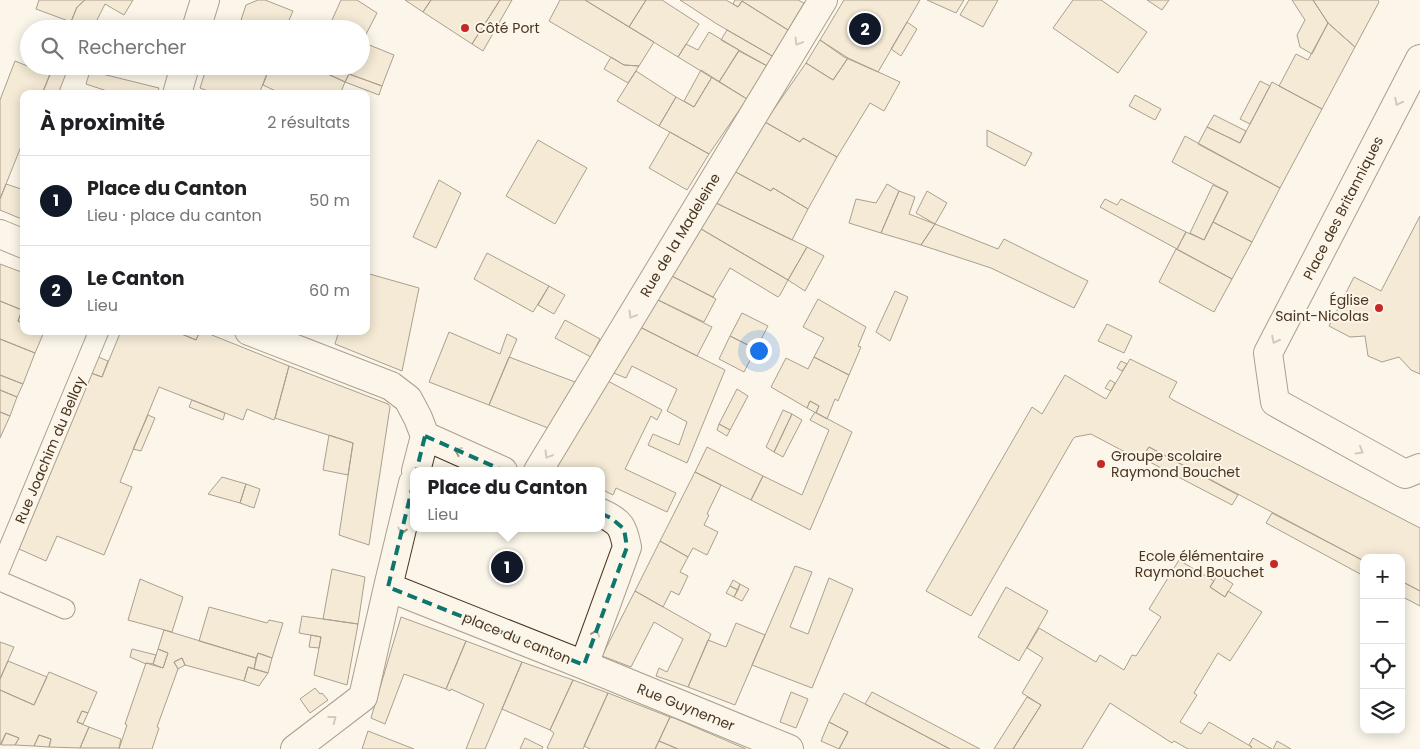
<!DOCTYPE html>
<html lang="fr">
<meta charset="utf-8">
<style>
body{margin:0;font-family:Poppins,sans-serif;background:#f6f6f6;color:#202124}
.controls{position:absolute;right:15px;bottom:15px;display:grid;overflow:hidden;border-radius:10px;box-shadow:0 2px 12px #0003}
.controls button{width:45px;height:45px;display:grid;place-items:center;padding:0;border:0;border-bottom:1px solid #e0e0e0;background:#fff;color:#202124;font:25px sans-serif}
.you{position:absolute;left:758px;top:350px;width:18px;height:18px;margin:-12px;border:4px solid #fff;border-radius:50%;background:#1a73e8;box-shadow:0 0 0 8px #1a73e833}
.badge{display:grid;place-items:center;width:32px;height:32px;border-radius:50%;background:#111827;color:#fff;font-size:16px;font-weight:700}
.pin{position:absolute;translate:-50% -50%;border:2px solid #fff;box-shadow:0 1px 5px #0006}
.popup{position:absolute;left:410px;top:467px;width:195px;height:65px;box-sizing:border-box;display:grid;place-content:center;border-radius:10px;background:#fff;filter:drop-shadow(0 1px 4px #0005);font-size:16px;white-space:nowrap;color:#757577}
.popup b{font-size:19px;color:#202124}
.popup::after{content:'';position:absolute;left:50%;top:100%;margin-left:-10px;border:10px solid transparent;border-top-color:#fff}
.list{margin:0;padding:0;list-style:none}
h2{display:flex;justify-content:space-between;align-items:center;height:65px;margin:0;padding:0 20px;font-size:21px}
h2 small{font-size:16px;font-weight:400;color:#757577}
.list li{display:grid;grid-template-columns:32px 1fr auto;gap:15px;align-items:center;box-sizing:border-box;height:90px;padding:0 20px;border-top:1px solid #e0e0e0}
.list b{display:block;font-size:19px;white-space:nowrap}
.list p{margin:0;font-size:16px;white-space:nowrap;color:#757577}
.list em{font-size:16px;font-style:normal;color:#757577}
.icon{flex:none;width:28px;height:28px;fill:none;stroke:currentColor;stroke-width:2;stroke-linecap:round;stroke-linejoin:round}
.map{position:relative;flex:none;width:1420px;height:749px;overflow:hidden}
.search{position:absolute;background:#fff;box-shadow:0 2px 12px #0003;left:20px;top:20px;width:350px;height:55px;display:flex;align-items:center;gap:12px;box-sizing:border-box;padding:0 18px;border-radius:28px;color:#757577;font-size:19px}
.panel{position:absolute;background:#fff;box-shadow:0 2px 12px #0003;left:20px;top:90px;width:350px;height:245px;border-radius:10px}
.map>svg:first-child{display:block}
</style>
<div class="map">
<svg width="1420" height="749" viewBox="0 0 1420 749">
<rect width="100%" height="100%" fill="#fbf6e9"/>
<path fill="#ecdcbc" stroke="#4a3520" d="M39,0H85L77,7L71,22L36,9Z
M85,0H133L124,15L105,4L96,22L103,25L101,29H68L77,7Z
M258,0H265L293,11L285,29H249L251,24L241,20L246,5Z
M341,0H357L377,13L362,42L394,55L382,86L349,74L345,82L312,67L361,66V29H328Z
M405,0H431L423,12Z
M431,0H500L472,44L423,12Z
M500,0H512L483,51L472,44Z
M560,0H585L654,42L639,66L624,65L549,21Z
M585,0H646L629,27Z
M646,0H662L699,24L678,57L629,27Z
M680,0H726L738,7L742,1L788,30L774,57L717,24Z
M735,0H798L804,3L788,30L742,1L738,7L733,4Z
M844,0H920L878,72L844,57L820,40Z
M927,0H964L956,13Z
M969,0H998L983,27L960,15Z
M1073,0H1101L1147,32L1118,73L1053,28Z
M1147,0H1169L1162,10Z
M1292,0H1313L1328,23L1312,54L1300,47L1297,35L1305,20Z
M1313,0H1378L1379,2L1355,47L1328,23Z
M241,20L251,24L249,29H237Z
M907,22L917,29L901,56L891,49Z
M1328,23L1355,47L1322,109L1279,86L1296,54L1308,60Z
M727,30L774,57L769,67L721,40Z
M709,32L739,50L719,82L678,57L686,44L698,50Z
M820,40L848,58L833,80L806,63Z
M739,51L769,67L747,99L719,82Z
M611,57L624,65L639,66L628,83L604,69Z
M848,58L900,82L884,111L870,103L837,157L803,138L800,142L765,122L806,63L833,80Z
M15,61L50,75L42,94H24V139L0,199V100Z
M53,66H69L58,94H42Z
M207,66H270L259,94H216L200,88Z
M270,66H311L345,82L340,94H282L263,85Z
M701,70L712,77L694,107L684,101Z
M90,71L159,88L157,94H106L107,91L86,84Z
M636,71L676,97L659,126L617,101Z
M349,74L382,86L379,95L345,82Z
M712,77L747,99L709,154L659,126L676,97L694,107Z
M1260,81L1270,86L1250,124L1240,119Z
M1272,82L1322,109L1280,188L1198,144L1207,127L1240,143Z
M1135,95L1161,109L1155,120L1129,106Z
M1214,115L1246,131L1240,143L1207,127Z
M765,122L800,142L803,138L837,157L808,209L773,188L771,191L732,170Z
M987,130L1032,153L1025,166L987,146Z
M670,132L709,154L687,190L649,168Z
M1185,136L1280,188L1252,242L1213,222L1228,192L1172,162Z
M538,140L587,168L555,224L506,196Z
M732,170L771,191L773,188L808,209L792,240L712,201Z
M439,180L461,193L436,248L413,237Z
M6,184L24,190V220L0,210V199Z
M887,184L899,191L881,233L849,223L856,199L876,203Z
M1213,185L1228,192L1204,240L1190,233Z
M899,191L915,197L909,214L935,224L921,245L881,233Z
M927,191L947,203L935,224L916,213Z
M1105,199L1117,205L1121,199L1186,232L1177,249L1100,207Z
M712,201L807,247L788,280L696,226Z
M1420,216V374L1411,370L1399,357L1382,362L1368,356L1365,336L1350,337L1329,326L1354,277L1381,291Z
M1213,222L1252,242L1232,279L1177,249L1186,232L1204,240Z
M935,224L998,249L1004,239L1088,281L1074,308L991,268L921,245Z
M696,226L788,280L780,295L778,297L730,268L713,297L668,274Z
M807,247L824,256L805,291L788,280Z
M1176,249L1232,279L1214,312L1159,282Z
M487,253L549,286L533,312L474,279Z
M0,264L24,273V305L22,310L0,301Z
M366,273L419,288L402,371L335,344L339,331H366Z
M668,274L716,299L704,322L654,298Z
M549,286L565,295L554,314L538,305Z
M895,291L908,297L890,341L876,332Z
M654,298L712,327L697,356L638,326Z
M818,299L866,327L858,346L861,347L849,375L814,357L824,338L803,327Z
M0,301L22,310L18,321L24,324V331L44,332L35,353L0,339Z
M22,310L24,311V324L18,321Z
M742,313L768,326L756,349L730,336Z
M565,320L600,339L591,357L555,338Z
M1107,324L1132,336L1124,353L1098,341Z
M638,326L725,370L687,463L648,445L653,434L679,445L687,422L667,411L677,389L632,366L626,378L611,372Z
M121,331H174L196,340L200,331H202L289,366L275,418L274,420L247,409L243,420L159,387L120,482L132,487L104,555L57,536L46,561L19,549L91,373L102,377Z
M182,331H200L196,340L182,334Z
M449,332L500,354L507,334L517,339L489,405L429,382Z
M730,336L756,349L744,372L719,359Z
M0,339L35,353L23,384L0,375Z
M98,357L108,361L102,377L91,373Z
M509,357L575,382L548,428L489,405Z
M814,357L849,375L838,401L835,399L827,419L816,413L819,406L810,401L807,408L771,387L786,358L808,369Z
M1130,359L1177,382L1169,397L1173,400L1420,528V591L1401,581V558H1364V561L1149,447L1140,460L1091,434L1075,437L1073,439L971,616L926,591L1032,407L1042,414L1065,375L1106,399Z
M1121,361L1127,364L1122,371L1117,368Z
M289,366L388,404L390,407L369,545L339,535L353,443L275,418Z
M0,375L23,384L17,397L0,390Z
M606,380L662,410L657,420L651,416L625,469L676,493L667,512L616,488L613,495L601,489V471H565L556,466Z
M1110,380L1115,383L1111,391L1105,388Z
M737,389L748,396L730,430L719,424Z
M0,390L17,397L10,416L0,412Z
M192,400L225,413L223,420L189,407Z
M810,401L819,406L816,413L807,408Z
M783,410L792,414L774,452L766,447Z
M0,412L10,416L0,438Z
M815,412L852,432L810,530L751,500L763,476L802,495L829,430L810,420Z
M792,414L802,420L783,457L774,452Z
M148,415L155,418L141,451L133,449Z
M719,424L730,430L727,436L717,430Z
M329,435L353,443L348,475L323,470Z
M707,447L763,476L751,500L695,472Z
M1149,447L1238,495L1232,505L1142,458Z
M695,472L721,485L707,514L709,515L704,525L718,532L707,555L693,548L688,557L660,541Z
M222,477L246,484L240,503L208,494Z
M246,484L260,489L254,508L240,503Z
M1272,513L1364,561V576L1266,523Z
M660,541L688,557L680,572L688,576L679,595L671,591L663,607L635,591Z
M1179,560L1214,581L1210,587L1225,597L1228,591L1262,612L1230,661L1218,653L1194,693L1197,695L1180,722L1201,734L1209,722L1252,747L1250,749H1188L1174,741L1172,743L1110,703L1082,749H1013L1041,705L1022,693L1043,658L1027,648L1039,628L1096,662L1100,655L1124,670L1132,655L1136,656L1161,617L1149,609Z
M795,566L812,572L790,627L808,634L829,578L853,589L812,688L752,665Z
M332,569L365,577L358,624L323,619Z
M1218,574L1233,584L1225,597L1210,587Z
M140,579L183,597L172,632L128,620Z
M733,580L740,584L738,590L730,586Z
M1401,581L1420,591V606L1401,596Z
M740,584L749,589L742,601L734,597Z
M730,586L738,590L734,597L726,593Z
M1006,587L1048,611L1019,661L978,637Z
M635,591L711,634L688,687L656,676L659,668L667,672L683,639L654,622L631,667L602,656Z
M209,607L267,623L269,620L283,623L272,658L258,653L256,658L199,641Z
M302,616L358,624L347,685L314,675L321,637L299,633Z
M401,617L466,641L446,689L404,674L385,724L371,718Z
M736,623L765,635L735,705L688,687L708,640L726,647Z
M164,630L256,658L254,669L248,667L244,681L185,665L182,658L174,662L178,669L157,727L159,728L152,749H119L127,725L125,724L146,663L163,668L168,653L158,649Z
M311,635L321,637L319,648L309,647Z
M466,641L522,662L485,749H466L484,704L451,689L450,691L446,689Z
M0,642L14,647L0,679Z
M132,649L156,655L153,664L146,663V664L130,657Z
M158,649L168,653L163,668L153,664Z
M258,653L272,658L268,673L254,669Z
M182,658L185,665L178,669L174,662Z
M8,661L47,677L34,705L0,690V679Z
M522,662L573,680L550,730L502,709Z
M248,667L268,673L259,686L244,681Z
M49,672L97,692L88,713L82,711L77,722L89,727L80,748L49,747L51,739L39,735L34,746L15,745L19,738L6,733L0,745V690L34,705Z
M573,680L608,693L583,749H549L547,748L554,733L550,730Z
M315,688L320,694L322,693L328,700L310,713L300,699Z
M791,692L808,699L796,728L780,722Z
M872,692L980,749H950L865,704Z
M608,693L670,717L655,749H590L584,746Z
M844,693L865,704L950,749H839L848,732L829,722Z
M1027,697L1041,705L1013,749H994Z
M82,711L88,713L83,724L77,722Z
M670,717L674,718L746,749H678L659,741Z
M829,722L848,732L839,749L821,741Z
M89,727L121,739L119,748H80Z
M368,731L414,749H362Z
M6,733L19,738L15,745H1Z
M39,735L51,739L49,747L34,746Z
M525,738L543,747L542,749H520Z
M1253,738L1272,749H1250L1252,747L1249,745Z
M659,741L678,749H655Z
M1277,741L1291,749H1273Z"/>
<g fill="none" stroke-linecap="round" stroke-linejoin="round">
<defs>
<path id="service" d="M0,569L99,331
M0,581L65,609"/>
<path id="minor" d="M196,29L205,0
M1420,59L1268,353L1275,402L1405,474L1420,468
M177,94L185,66
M0,234L24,244
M249,331L391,386L408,399L418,418L425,436
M416,471L425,436L503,471
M538,471L823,0
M413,483L388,587L584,665L627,547C623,527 621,522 601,513
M584,665L789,749
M295,749L363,697L388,587"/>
</defs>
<use href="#service" stroke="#4a3520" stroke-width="21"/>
<use href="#minor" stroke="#4a3520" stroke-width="30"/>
<use href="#service" stroke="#fbf6e9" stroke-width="19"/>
<use href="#minor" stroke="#fbf6e9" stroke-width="28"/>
</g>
<defs><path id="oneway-chevron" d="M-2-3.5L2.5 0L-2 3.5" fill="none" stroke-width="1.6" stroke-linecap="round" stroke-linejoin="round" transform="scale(1.25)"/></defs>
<g stroke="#a29684">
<use href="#oneway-chevron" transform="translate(798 42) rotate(121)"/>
<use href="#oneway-chevron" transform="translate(1398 102) rotate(117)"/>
<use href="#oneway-chevron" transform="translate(632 315) rotate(121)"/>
<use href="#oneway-chevron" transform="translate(1275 340) rotate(117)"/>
<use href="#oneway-chevron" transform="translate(458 451) rotate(-156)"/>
<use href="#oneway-chevron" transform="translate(1360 451) rotate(30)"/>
<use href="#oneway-chevron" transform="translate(548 455) rotate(121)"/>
<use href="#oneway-chevron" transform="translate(402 531) rotate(104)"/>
<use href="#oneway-chevron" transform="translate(596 633) rotate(-70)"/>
<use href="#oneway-chevron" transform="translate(333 719) rotate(-38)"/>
</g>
<path d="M0 0H1420V749H0ZM425,436L611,518L624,529L627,547L584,665L388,587Z" fill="#fbf6e9" fill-opacity=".55" fill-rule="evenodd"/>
<path fill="none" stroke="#0f766e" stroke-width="4" stroke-dasharray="10 6" stroke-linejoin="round" d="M425,436L611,518L624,529L627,547L584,665L388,587Z"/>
<g fill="#c62828" stroke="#fbf6e9" stroke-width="2">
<circle cx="465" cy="28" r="5"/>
<circle cx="1379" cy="308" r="5"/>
<circle cx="1101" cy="464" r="5"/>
<circle cx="1274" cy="564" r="5"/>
</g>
<g text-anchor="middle" stroke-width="4" stroke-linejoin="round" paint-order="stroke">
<g font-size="14" fill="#4a3520" stroke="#fbf6e9" text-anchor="start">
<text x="475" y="33">Côté Port</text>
<text x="1369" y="305" text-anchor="end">Église<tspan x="1369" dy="16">Saint-Nicolas</tspan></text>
<text x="1111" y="461">Groupe scolaire<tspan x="1111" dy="16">Raymond Bouchet</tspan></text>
<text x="1264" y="561" text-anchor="end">Ecole élémentaire<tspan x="1264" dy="16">Raymond Bouchet</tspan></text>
</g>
<g font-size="14" fill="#4a3520" stroke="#fbf6e9">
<text transform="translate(1343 208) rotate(-63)" y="5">Place des Britanniques</text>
<text transform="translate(680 235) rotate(-59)" y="5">Rue de la Madeleine</text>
<text transform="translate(50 450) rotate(-67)" y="5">Rue Joachim du Bellay</text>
<text transform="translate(517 638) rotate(22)" y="5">place du canton</text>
<text transform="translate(686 707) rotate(22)" y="5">Rue Guynemer</text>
</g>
</g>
</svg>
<div class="controls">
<button>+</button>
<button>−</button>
<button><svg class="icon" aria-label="locate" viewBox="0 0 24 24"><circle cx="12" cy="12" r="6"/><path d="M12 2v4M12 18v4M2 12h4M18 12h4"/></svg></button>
<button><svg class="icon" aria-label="layers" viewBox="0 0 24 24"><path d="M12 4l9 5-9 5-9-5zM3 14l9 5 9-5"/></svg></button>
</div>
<div class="you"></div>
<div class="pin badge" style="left:507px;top:567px">1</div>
<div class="popup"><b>Place du Canton</b>Lieu</div>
<div class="pin badge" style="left:865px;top:29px">2</div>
<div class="search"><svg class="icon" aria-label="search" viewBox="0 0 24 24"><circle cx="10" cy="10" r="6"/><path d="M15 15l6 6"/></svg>Rechercher</div>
<section class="panel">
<h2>À proximité<small>2 résultats</small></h2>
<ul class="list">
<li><span class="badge">1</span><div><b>Place du Canton</b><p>Lieu · place du canton</p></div><em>50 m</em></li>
<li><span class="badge">2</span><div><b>Le Canton</b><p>Lieu</p></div><em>60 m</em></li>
</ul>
</section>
</div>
